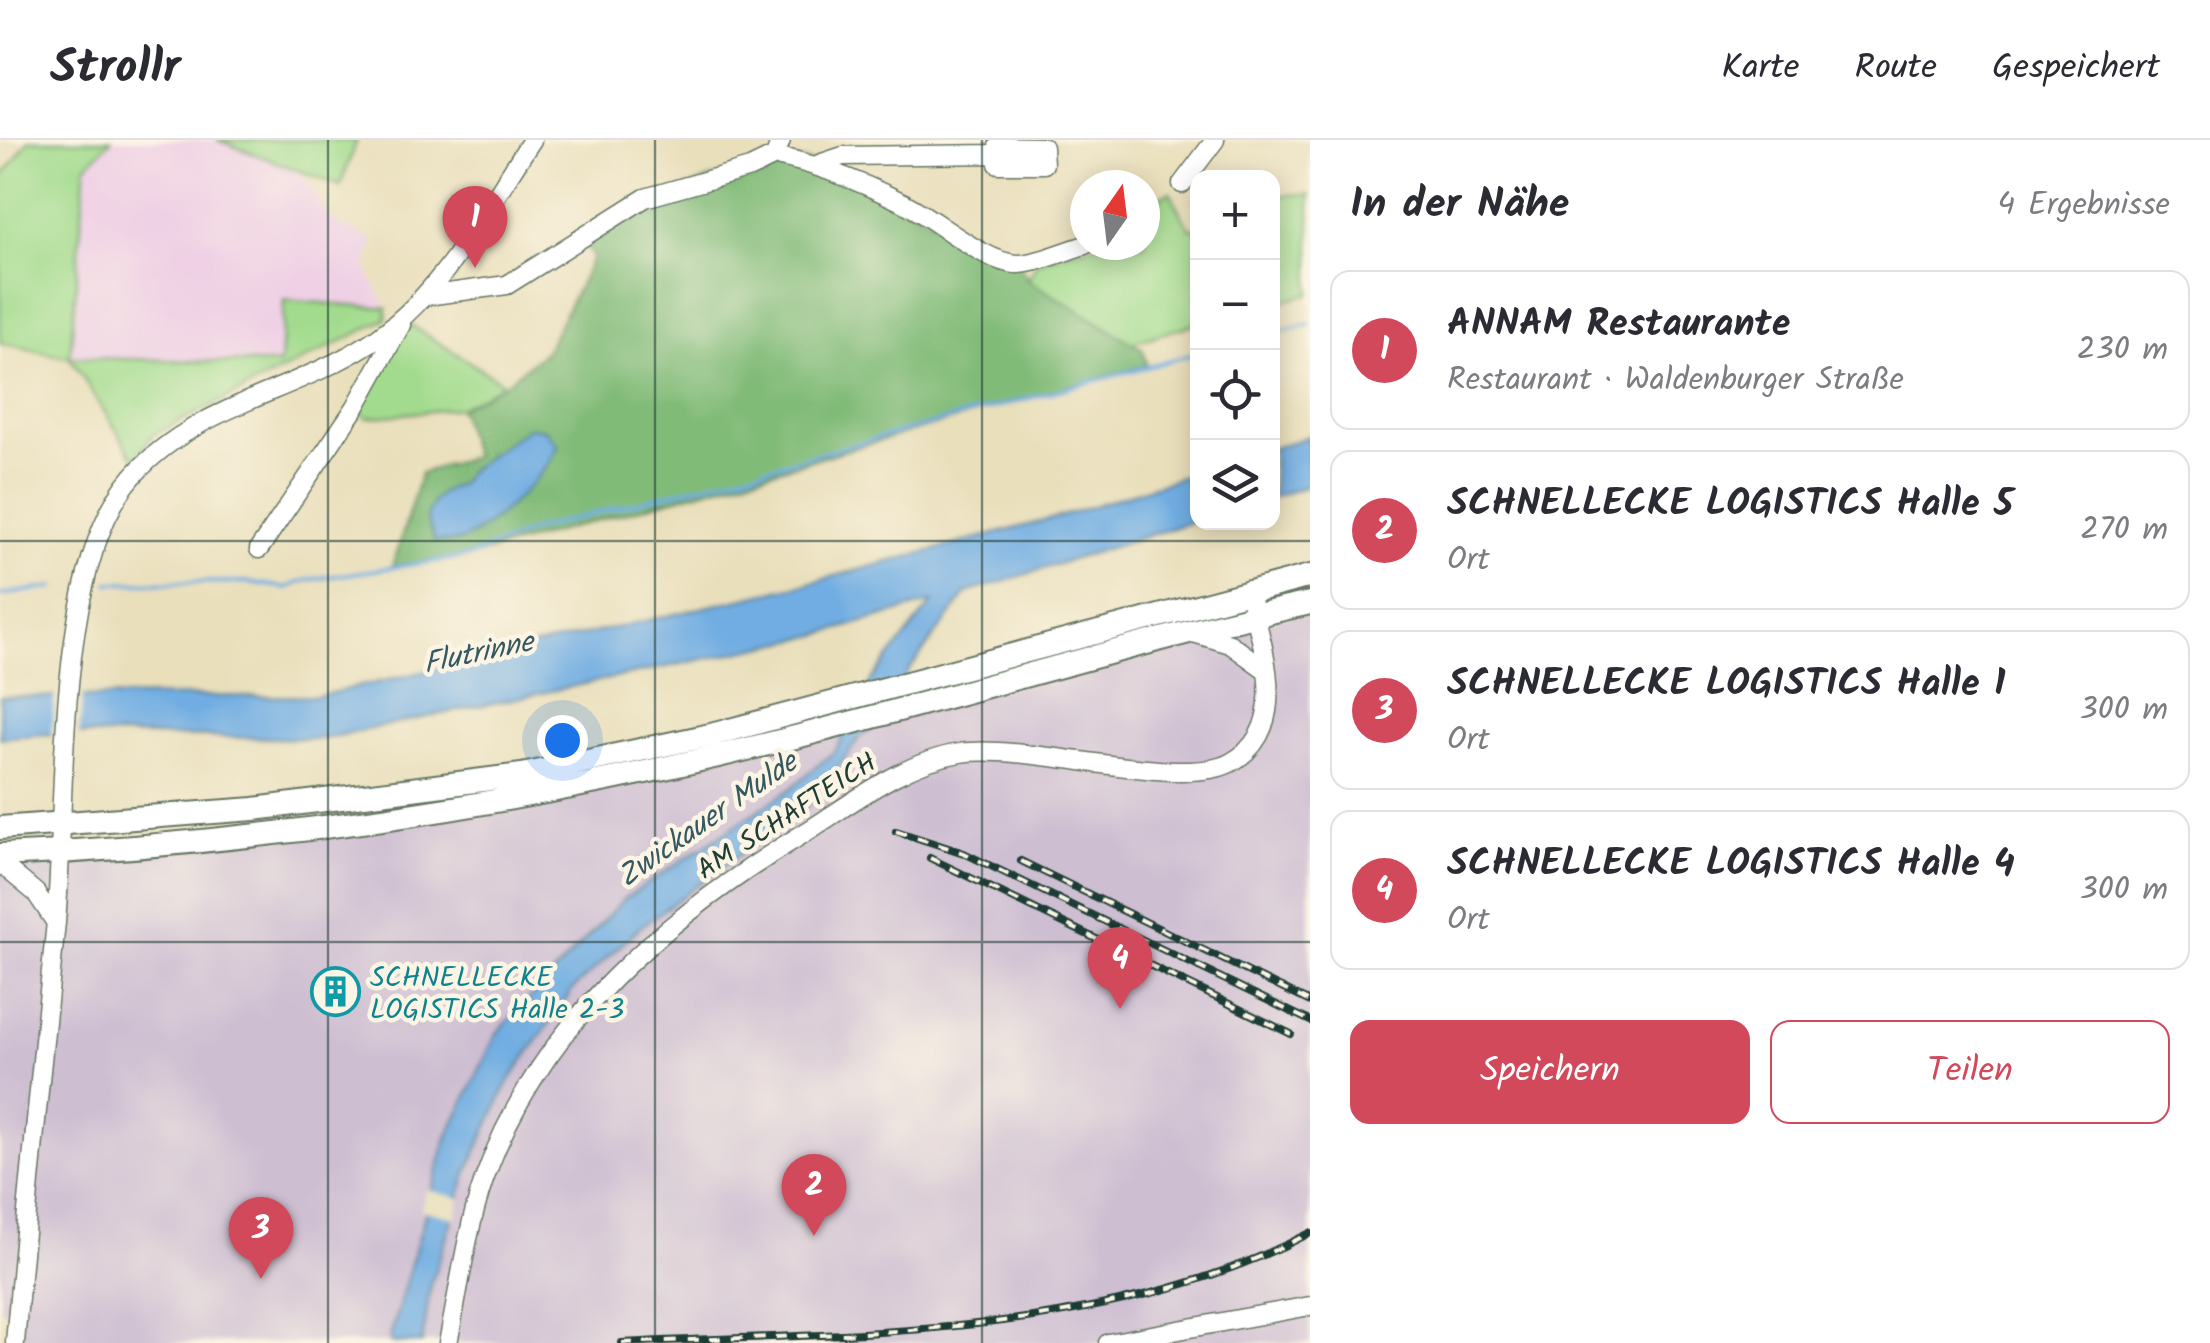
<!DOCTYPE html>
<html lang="de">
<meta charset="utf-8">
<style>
body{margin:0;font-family:Kalam,sans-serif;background:#f7f7f7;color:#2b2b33}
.controls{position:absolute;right:30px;top:30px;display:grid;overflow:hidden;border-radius:20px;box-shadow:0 5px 25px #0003}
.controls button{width:90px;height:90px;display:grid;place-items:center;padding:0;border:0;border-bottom:2px solid #e1e1e2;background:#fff;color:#2b2b33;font:50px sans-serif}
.compass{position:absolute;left:1070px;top:30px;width:90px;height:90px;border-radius:50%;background:#fff;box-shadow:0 5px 25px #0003;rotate:14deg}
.you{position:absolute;left:562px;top:600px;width:35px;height:35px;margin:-25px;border:8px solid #fff;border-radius:50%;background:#1a73e8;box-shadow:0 0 0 15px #1a73e833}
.badge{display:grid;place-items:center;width:65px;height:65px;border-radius:50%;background:#d1495b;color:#fff;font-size:32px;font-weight:700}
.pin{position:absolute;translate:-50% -82px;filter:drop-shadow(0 2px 5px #0008)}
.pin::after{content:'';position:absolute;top:52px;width:35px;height:30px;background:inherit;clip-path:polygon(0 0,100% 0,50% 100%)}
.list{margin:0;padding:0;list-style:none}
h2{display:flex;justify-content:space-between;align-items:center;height:130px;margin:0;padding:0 40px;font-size:42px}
h2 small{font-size:32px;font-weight:400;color:#7c7c81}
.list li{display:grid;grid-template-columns:65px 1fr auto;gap:30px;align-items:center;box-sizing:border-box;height:160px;margin:0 20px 20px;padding:0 20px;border:2px solid #e1e1e2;border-radius:20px}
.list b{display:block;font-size:38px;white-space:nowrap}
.list p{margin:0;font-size:32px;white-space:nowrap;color:#7c7c81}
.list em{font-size:32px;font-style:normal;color:#7c7c81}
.actions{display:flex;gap:20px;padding:30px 40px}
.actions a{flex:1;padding:22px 0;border:2px solid #d1495b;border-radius:20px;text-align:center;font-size:35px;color:#d1495b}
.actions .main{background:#d1495b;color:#fff}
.icon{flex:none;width:55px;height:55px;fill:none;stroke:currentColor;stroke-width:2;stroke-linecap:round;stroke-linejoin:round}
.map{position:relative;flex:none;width:1310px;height:1203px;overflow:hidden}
header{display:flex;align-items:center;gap:60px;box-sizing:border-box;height:140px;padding:0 50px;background:#fff;border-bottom:2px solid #e1e1e2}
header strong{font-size:48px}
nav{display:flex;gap:55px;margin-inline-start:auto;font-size:35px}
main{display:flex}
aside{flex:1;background:#fff}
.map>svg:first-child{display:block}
</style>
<header>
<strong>Strollr</strong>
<nav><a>Karte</a><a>Route</a><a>Gespeichert</a></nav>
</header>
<main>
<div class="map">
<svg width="1310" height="1203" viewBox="0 0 1310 1203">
<rect width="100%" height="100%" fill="#fcf5e5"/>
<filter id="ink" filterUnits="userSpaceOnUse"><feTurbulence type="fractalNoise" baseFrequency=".01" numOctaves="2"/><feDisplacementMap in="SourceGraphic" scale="20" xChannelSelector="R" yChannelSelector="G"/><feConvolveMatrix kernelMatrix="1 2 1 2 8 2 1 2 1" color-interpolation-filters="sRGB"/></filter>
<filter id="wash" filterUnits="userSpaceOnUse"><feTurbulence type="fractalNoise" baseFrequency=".0048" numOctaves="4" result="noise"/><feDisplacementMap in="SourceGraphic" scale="40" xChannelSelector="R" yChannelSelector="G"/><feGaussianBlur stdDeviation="2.25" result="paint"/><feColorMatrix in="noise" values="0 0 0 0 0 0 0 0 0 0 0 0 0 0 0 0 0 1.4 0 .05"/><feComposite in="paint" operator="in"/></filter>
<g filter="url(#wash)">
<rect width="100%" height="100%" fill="#e9dfbb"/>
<path fill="#efd0e5" d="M111,0H217L300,33L333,81L373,100L366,128L387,168L284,160L280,224L70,218L86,26Z"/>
<path fill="#cdbed2" d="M1310,471V1203H15L17,1174L0,1169V729L429,679Z"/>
<path fill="#a2db8d" stroke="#608c60" stroke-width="2.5" d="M29,0H111L86,26L70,217L280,224L284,160L387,168L386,179L153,295L135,319L70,218L0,203V40Z
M217,0H357L340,46Z
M1170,52L1190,90L1197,87V183L1129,204L1028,140L1037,122L1093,105H1145V66Z
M1310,54V154L1273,164V56Z
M403,180L504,244L459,268L367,278L355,268Z"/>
<path fill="#81bb78" stroke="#507c56" stroke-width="2.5" d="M775,16L819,24L1019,124L1028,140L1142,209L1147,225L471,416L393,426L421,333L474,317L459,268L504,244L545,212L593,118L582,98L617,73Z"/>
<path fill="#71ade2" stroke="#48758b" stroke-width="2.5" d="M529,287L544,289L558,305C551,331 487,393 458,401C451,403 442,401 435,402L426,377C434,358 438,351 459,345L469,330Z
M1310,296V345L1273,357V308Z
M1197,332V380L967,453L908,532L877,586L862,595L812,662L640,787L573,849L507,944L467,1033L431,1143L422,1203H390L391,1194L447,998L497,893L624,759L789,650L836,610L872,539L933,462L818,495L322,599L46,594L0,598V557L318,556L805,444L1062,376Z"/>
<path fill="#e9dfbb" d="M55,549L83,550L79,599H51Z
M426,1050L460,1058L456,1078L421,1070Z"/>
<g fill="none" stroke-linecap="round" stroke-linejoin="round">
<path stroke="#71ade2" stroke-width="4" d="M1272,194L1310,184
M108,443L248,442L286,448L306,440L471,416L533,390L1198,213
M0,455L54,447"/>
</g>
</g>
<g filter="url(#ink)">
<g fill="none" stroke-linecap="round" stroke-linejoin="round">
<defs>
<path id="minor" d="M775,16C819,24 863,43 904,63C934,78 987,125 1019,124C1039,123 1065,111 1085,105
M819,24L843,16L998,14V6L1043,7L1044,24H998V14
M1182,44L1215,0
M426,156L507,145L645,58L750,28L775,16L781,0
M259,409L355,268L401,185
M1190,492L1230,504L1266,530
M0,723L36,753L56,783
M15,1203C27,1062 42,923 56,782C67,662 53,426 133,336C196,265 292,253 368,204C442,157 484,71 532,0
M448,1203C459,1150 466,1092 484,1040C539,882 668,776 806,692C854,662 903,622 960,613C1030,603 1180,649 1230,623C1294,589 1262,504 1248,450
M1108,1203L1310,1166"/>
<path id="major" d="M0,688L254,669L522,635L711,595L1310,436
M0,715C240,705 483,670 718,616C916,570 1111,507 1310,463"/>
</defs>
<use href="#minor" stroke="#667663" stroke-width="21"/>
<use href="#major" stroke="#667663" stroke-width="26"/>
<use href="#minor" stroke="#fff" stroke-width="18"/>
<use href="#major" stroke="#fff" stroke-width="22"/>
<defs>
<path id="rail" d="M896,691L964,713L1310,881
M930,718L1291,894
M1021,721L1310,862
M622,1203C850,1191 1102,1202 1310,1093"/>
</defs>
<use href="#rail" stroke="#1f3d34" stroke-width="8"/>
<use href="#rail" stroke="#fcf5e5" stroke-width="4" stroke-dasharray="11" stroke-linecap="butt"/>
</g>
</g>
<path fill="none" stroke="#1f3d34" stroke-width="2.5" stroke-opacity="0.55" d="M328,0V1203M655,0V1203M982,0V1203M0,401H1310M0,802H1310"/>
<defs>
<symbol id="building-ring" viewBox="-11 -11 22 22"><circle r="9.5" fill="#fcf5e5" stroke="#0f9aa8" stroke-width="1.5"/><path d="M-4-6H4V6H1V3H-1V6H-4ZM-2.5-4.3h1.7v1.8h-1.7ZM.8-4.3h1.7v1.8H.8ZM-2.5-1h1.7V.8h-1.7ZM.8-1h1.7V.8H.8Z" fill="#0f9aa8"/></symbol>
</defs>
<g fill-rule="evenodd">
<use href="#building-ring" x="308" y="824" width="55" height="55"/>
</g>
<g text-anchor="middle" stroke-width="9" stroke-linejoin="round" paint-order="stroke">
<g font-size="28" fill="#1f3d34" stroke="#fcf5e5">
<text transform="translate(786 675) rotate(-33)" y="10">AM SCHAFTEICH</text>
</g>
<g font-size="28" fill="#0d838f" stroke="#fcf5e5" text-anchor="start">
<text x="370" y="846">SCHNELLECKE<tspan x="370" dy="32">LOGISTICS Halle 2-3</tspan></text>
</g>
<g font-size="30" font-style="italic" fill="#345960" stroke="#fcf5e5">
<text transform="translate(478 512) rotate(-12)" y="10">Flutrinne</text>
<text transform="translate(707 679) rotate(-35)" y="10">Zwickauer Mulde</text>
</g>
</g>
</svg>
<div class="controls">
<button>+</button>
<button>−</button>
<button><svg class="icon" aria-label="locate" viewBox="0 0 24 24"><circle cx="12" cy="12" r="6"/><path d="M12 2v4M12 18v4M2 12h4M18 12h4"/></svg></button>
<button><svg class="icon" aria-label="layers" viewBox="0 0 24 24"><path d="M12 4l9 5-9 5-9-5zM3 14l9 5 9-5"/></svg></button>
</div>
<svg class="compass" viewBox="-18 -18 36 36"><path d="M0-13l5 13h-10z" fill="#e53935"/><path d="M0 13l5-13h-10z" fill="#7c7c81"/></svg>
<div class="you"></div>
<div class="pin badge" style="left:475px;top:128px">1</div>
<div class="pin badge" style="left:814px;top:1096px">2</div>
<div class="pin badge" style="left:261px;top:1139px">3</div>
<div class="pin badge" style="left:1120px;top:869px">4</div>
</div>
<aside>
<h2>In der Nähe<small>4 Ergebnisse</small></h2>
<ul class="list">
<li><span class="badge">1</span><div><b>ANNAM Restaurante</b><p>Restaurant · Waldenburger Straße</p></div><em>230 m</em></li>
<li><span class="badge">2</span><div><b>SCHNELLECKE LOGISTICS Halle 5</b><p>Ort</p></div><em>270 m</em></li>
<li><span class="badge">3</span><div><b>SCHNELLECKE LOGISTICS Halle 1</b><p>Ort</p></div><em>300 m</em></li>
<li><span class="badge">4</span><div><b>SCHNELLECKE LOGISTICS Halle 4</b><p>Ort</p></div><em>300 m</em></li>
</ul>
<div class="actions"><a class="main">Speichern</a><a>Teilen</a></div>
</aside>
</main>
